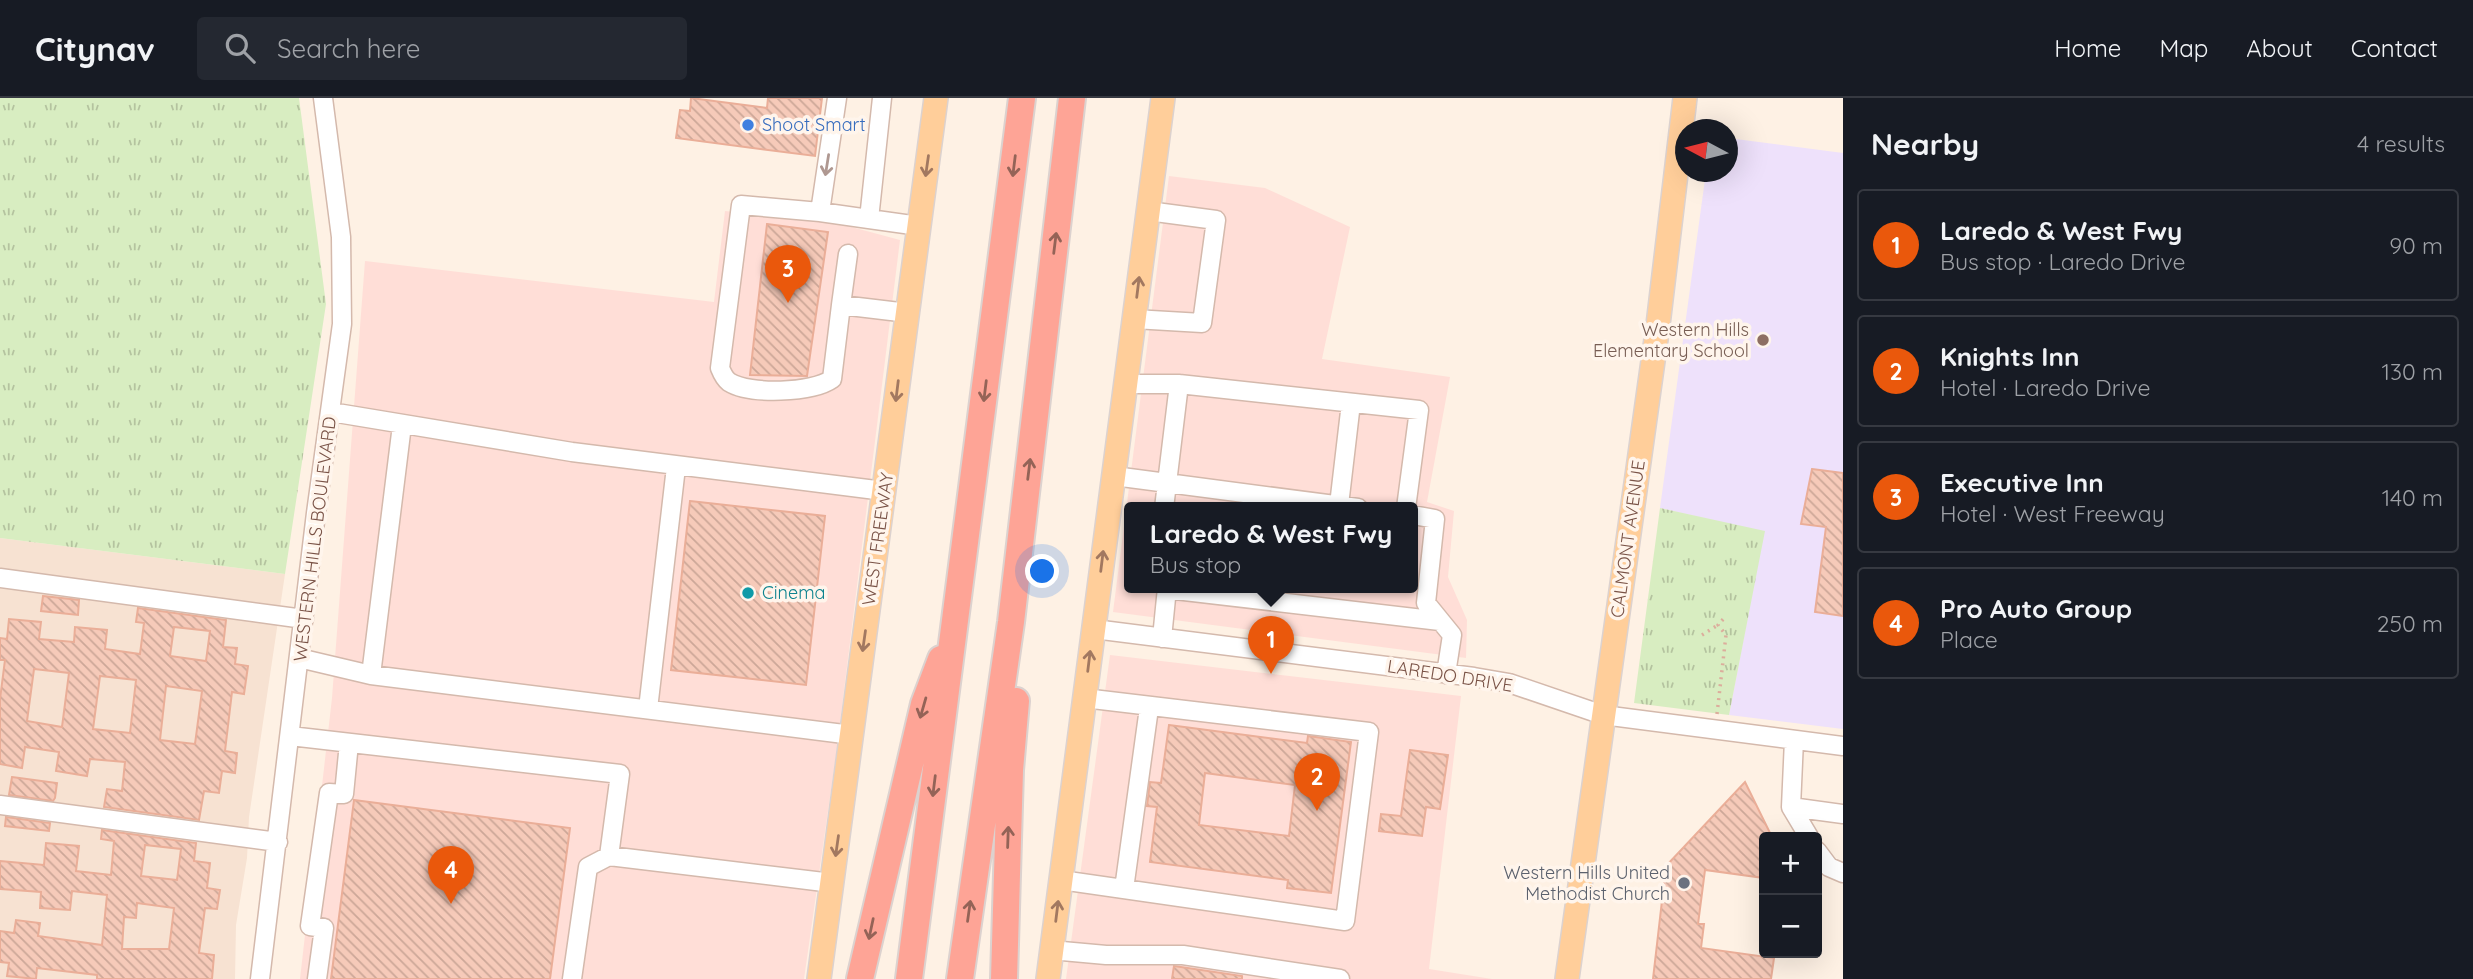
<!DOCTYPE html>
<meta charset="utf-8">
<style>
body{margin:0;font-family:Quicksand,sans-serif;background:#242831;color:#f1f3f6}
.controls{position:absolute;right:21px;bottom:21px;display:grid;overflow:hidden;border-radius:7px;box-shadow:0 7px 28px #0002}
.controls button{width:63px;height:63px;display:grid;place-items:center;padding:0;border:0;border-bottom:2px solid #363941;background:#171b24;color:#f1f3f6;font:35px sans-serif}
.compass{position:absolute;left:1675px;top:21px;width:63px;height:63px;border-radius:50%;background:#171b24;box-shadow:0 7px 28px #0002;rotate:277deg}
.you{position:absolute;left:1043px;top:474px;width:24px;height:24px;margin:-18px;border:5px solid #fff;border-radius:50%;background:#1a73e8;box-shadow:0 0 0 10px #1a73e833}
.badge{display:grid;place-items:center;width:46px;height:46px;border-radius:50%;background:#ea580c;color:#fff;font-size:23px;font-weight:700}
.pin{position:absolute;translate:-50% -58px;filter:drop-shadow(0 2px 4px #0008)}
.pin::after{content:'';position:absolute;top:37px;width:24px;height:21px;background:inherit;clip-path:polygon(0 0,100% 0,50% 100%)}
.popup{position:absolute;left:1124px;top:404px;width:294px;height:91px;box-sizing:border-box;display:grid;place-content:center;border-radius:7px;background:#171b24;filter:drop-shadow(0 2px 5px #0005);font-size:23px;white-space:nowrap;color:#9ea1a6}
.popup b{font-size:26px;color:#f1f3f6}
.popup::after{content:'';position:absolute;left:50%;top:100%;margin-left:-14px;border:14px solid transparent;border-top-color:#171b24}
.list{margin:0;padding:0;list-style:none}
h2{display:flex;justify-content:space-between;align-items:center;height:91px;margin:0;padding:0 28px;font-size:30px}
h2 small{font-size:23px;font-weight:400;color:#9ea1a6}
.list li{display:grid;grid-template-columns:46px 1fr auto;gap:21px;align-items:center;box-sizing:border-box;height:112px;margin:0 14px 14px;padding:0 14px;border:2px solid #363941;border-radius:7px}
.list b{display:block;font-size:26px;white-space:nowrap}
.list p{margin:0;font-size:23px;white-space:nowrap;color:#9ea1a6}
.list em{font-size:23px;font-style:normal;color:#9ea1a6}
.icon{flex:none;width:38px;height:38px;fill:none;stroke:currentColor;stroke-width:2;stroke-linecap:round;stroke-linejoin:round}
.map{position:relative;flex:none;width:1843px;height:881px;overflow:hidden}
header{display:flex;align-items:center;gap:42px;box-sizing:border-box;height:98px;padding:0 35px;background:#171b24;border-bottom:2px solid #363941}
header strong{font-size:33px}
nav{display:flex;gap:38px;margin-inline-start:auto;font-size:24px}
.search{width:490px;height:63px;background:#242831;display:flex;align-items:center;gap:18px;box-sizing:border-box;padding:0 24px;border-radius:7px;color:#9ea1a6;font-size:26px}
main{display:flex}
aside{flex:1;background:#171b24}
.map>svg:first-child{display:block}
</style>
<header>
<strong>Citynav</strong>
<div class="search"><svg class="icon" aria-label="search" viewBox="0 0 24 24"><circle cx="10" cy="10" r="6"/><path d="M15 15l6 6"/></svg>Search here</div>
<nav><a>Home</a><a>Map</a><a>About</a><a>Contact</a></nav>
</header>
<main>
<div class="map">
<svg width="1843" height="881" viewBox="0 0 1843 881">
<defs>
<pattern id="grass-tufts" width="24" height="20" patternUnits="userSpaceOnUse" patternTransform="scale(1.75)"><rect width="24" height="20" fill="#d8edc1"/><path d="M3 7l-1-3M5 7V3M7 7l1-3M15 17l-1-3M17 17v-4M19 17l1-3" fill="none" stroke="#b4c39f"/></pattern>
<pattern id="building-back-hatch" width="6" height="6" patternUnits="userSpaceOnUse" patternTransform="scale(1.75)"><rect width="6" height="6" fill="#f6cab9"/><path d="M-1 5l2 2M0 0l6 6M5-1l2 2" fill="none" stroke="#cca798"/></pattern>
</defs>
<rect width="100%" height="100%" fill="#fef1e4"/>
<path fill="#f7e2d2" d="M0,440L285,476L249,719L247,760L236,827L235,881H0Z"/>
<path fill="#ffded7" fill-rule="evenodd" d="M1169,78L1265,90L1350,129L1322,261L1450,279L1427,404L1454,413L1448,479L1467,522L1466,560L1113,514ZM1129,410H1413V490H1129Z
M725,113L833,124L900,142L836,657L804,881H300L332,600L365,163L714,204Z
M1110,557L1461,598L1429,871L1492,881H1066Z"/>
<path fill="#eee1fb" d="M1728,40L1843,55V631L1729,617L1764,434L1660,410L1706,74H1728Z"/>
<path fill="url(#grass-tufts)" d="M0,0H299L326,206L285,476L0,440Z
M1660,410L1765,433L1729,617L1634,605Z"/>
<path fill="url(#building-back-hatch)" stroke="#eaae98" stroke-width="2" fill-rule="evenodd" d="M691,0L767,10L768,0H822L815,58L676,40L680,12L690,13Z
M767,126L828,134L807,278L750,277Z
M1812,371L1843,375V518L1815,514L1826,429L1801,426Z
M690,403L825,418L806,587L671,572Z
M43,498L79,502L78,517L41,513Z
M138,510L226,522L223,549L237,550L235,566L248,568L244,596L232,594L225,653L237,655L235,675L222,673L219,695L204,693L199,722L104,709L107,691L122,693L125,664L90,661L87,678L56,673L59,654L25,649L22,670L0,666V601L5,562H0V540L7,541L9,521L41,524L39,541L74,544L75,529L107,532L105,551L140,556L144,525L136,524ZM174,529L210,533L206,563L170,558ZM34,571L69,575L62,629L27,623ZM100,578L136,582L130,635L93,631ZM166,588L202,593L195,646L160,642Z
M1169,627L1307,645L1308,638L1351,644L1331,795L1287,790L1288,782L1150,764L1157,709L1147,708L1150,684L1161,685ZM1205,675L1295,687L1289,738L1199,727Z
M1410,652L1448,657L1440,711L1426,709L1422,738L1379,733L1381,716L1401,718Z
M12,679L57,685L55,700L53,703L9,697Z
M1745,684L1772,739H1764V780L1705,772L1698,826H1704L1701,850L1774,860L1771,881H1653L1666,768Z
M354,702L570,730L550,881H331Z
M6,719L50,725L49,733L5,728Z
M102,732L196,745L194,763L210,765L207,790L220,792L217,811L205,810L199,855L214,857L212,881H97V877L37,870L36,881L7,878L9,865L0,864V833L14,835L16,822L40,825L38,838L102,847L107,797L72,793L70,812L40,810L41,794L0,791V763L44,767L46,745L79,748L76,773L111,777L114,743L101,741ZM145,747L181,751L177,782L141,778ZM137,805L174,810L169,851H122L124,819L136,820Z
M1174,868L1242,878V881H1172Z"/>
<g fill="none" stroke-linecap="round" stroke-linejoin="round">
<defs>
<path id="minor" d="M837,0L820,114L869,121L882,0
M820,114L741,107L720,270C722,275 725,281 729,284C750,297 812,295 832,281L841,207L908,215
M869,121L919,128
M841,207L848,156
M1134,221L1202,225L1216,122L1148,113
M1125,286H1179L1419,312L1406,410
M331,314L572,354L884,393
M1114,378L1358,410
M1339,407L1351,305
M1164,410L1179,286
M1413,417L1435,421L1426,505L1452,537L1446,576
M0,480L304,521
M1167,491L1440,523
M1094,531L1474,579L1509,585L1603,617L1843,648
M1162,540L1167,490
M299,560L371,577L852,637
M371,577L402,327
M648,611L676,369
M290,638L620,676L609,758L832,785
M1794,642L1791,709L1809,739
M0,707L278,744
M1791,709L1843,716
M1817,753L1829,769L1843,775
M1061,782L1345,823L1369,634L1084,600
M1124,791L1149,610
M1051,852L1106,857H1183L1340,881
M260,881L316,415L342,226L341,139L323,0
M317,881L324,830L310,828L329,695L344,696L349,645
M572,881L588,769L609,758"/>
<path id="major" d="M819,881L936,0
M1048,881L1163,0
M1567,881L1658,227L1685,0"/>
<path id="highway" d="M860,881L924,606L941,561
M909,881L1022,0
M960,881L1011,524L1072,0
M1004,881L1010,672L1016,603"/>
</defs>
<use href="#minor" stroke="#d4b9ac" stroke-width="21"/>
<use href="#major" stroke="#dcd2cf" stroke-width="26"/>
<use href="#highway" stroke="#dcd2cf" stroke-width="30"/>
<path stroke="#dcad9c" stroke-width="3.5" stroke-dasharray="2 5" stroke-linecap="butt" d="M1702,537L1718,527
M1717,616L1726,537L1718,527L1726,518"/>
<use href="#minor" stroke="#fff" stroke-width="18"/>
<use href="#major" stroke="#ffce9a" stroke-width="23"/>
<use href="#highway" stroke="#fea496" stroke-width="26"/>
</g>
<defs><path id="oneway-shaft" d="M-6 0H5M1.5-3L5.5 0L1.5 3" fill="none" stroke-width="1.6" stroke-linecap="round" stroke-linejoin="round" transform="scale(1.75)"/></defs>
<use stroke="#af9891" href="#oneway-shaft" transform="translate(827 67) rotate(99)"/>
<g stroke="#a27860">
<use href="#oneway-shaft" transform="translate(927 68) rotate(98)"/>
<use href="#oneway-shaft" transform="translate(1138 189) rotate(-83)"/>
<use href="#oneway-shaft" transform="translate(897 293) rotate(97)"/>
<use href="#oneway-shaft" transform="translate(1102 463) rotate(-83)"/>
<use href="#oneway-shaft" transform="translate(864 543) rotate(98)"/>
<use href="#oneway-shaft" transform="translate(1089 563) rotate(-83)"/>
<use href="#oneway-shaft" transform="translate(837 748) rotate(98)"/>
<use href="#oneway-shaft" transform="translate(1057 813) rotate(-83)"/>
</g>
<g stroke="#946357">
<use href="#oneway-shaft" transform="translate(1014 68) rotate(97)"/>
<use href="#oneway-shaft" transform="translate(1055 145) rotate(-83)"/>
<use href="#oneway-shaft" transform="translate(985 293) rotate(97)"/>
<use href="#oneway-shaft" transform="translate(1029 371) rotate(-83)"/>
<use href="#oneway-shaft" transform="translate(923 610) rotate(106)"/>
<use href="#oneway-shaft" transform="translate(934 688) rotate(97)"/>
<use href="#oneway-shaft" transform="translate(1008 739) rotate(-88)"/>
<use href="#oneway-shaft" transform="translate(969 813) rotate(-82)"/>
<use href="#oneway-shaft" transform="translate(871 831) rotate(102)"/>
</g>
<circle fill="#3f7fe0" stroke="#fff5ec" stroke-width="2.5" cx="748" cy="27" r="7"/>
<circle fill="#8d6e63" stroke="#fff5ec" stroke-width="2.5" cx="1763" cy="242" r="7"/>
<circle fill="#0f9aa8" stroke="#fff5ec" stroke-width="2.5" cx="748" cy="495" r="7"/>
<circle fill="#6b7280" stroke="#fff5ec" stroke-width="2.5" cx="1684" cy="785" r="7"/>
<g text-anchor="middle" stroke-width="7" stroke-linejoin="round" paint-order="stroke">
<g font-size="18" fill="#366cbe" stroke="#fff5ec" text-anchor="start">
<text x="762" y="33">Shoot Smart</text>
</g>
<g font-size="18" fill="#785e54" stroke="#fff5ec" text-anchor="end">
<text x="1749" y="238">Western Hills<tspan x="1749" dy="21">Elementary School</tspan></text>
</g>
<g font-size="18" fill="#7a5347" stroke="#fff5ec">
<text transform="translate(315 441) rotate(-83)" y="6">WESTERN HILLS BOULEVARD</text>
<text transform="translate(878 441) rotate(-82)" y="6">WEST FREEWAY</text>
<text transform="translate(1628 441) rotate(-82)" y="6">CALMONT AVENUE</text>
<text transform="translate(1450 578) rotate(9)" y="6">LAREDO DRIVE</text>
</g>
<g font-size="18" fill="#0d838f" stroke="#fff5ec" text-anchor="start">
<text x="762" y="501">Cinema</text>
</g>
<g font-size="18" fill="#5b616d" stroke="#fff5ec" text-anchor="end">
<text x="1670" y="781">Western Hills United<tspan x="1670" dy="21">Methodist Church</tspan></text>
</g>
</g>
</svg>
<div class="controls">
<button>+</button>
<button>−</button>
</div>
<svg class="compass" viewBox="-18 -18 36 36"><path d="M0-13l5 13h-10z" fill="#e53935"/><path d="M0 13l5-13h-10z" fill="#9ea1a6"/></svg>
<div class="you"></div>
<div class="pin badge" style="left:1271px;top:576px">1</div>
<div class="popup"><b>Laredo &amp; West Fwy</b>Bus stop</div>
<div class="pin badge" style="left:1317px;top:713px">2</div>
<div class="pin badge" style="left:788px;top:205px">3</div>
<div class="pin badge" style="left:451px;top:806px">4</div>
</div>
<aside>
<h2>Nearby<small>4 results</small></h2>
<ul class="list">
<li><span class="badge">1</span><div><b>Laredo &amp; West Fwy</b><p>Bus stop · Laredo Drive</p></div><em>90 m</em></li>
<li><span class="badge">2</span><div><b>Knights Inn</b><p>Hotel · Laredo Drive</p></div><em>130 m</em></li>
<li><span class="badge">3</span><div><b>Executive Inn</b><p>Hotel · West Freeway</p></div><em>140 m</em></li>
<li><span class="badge">4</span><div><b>Pro Auto Group</b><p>Place</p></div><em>250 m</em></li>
</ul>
</aside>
</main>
